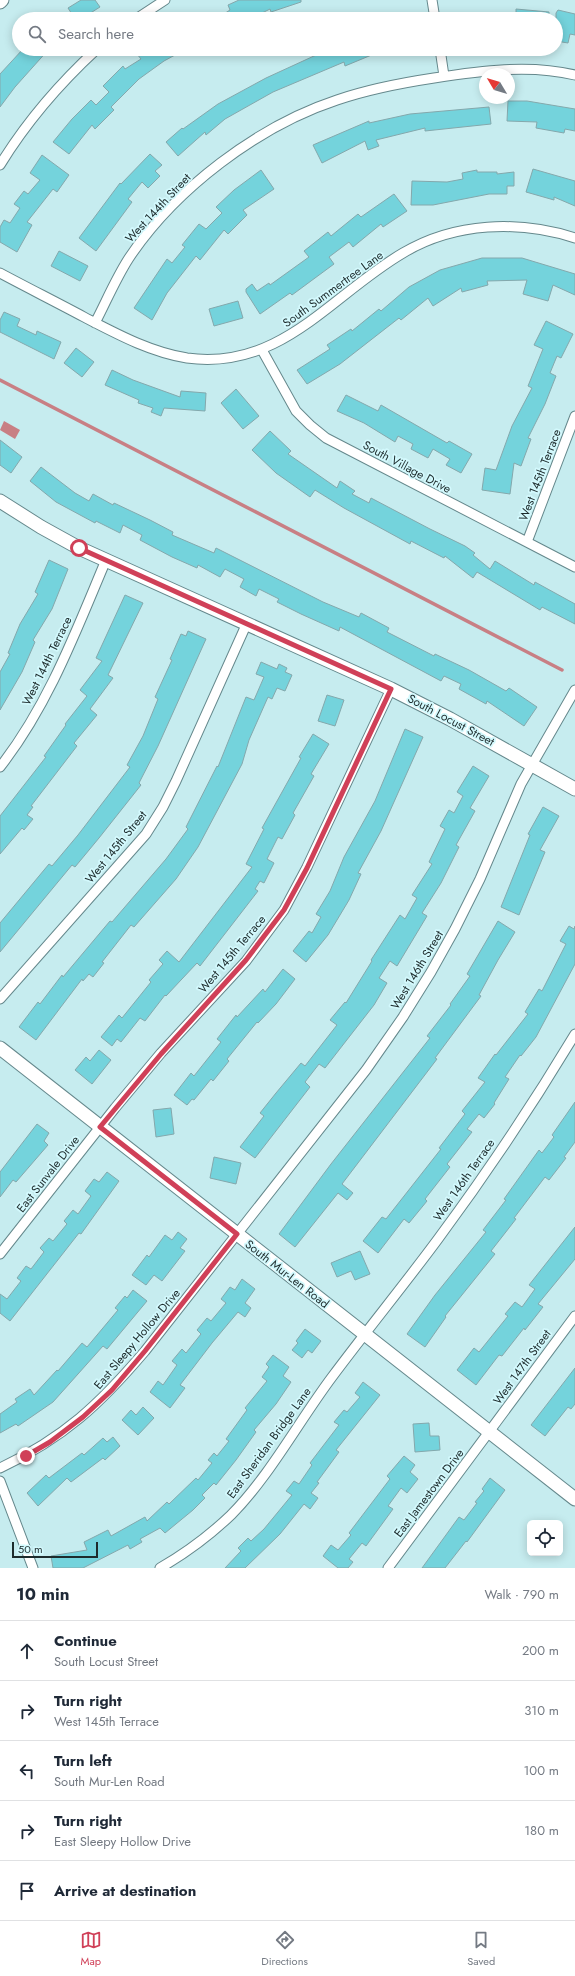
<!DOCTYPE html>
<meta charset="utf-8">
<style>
body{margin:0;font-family:Jost,sans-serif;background:#f6f6f7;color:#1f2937}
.controls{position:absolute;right:12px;bottom:12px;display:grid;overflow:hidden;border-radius:6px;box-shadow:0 2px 10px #0003}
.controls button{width:36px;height:36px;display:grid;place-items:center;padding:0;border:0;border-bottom:1px solid #e0e1e3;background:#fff;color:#1f2937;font:20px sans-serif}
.compass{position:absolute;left:479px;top:68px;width:36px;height:36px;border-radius:50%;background:#fff;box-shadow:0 2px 10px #0003;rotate:308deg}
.scale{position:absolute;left:12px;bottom:10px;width:86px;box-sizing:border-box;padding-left:4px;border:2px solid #1d2b2c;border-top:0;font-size:11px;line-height:14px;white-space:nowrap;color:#1d2b2c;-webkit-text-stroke:3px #d3f9fd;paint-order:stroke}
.stop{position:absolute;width:12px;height:12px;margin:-9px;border:3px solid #d04058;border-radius:50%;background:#fff}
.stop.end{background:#d04058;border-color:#fff;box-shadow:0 1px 4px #0008}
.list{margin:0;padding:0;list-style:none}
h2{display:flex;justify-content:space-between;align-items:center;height:52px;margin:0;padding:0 16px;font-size:17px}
h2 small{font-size:13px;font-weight:400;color:#747a83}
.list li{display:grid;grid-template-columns:26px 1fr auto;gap:12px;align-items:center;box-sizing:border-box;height:60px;padding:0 16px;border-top:1px solid #e0e1e3}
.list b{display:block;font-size:15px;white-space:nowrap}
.list p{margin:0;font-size:13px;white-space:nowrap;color:#747a83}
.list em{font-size:13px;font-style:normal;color:#747a83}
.icon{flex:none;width:22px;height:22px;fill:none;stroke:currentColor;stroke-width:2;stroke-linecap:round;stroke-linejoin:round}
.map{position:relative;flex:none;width:575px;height:1568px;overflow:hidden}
.search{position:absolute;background:#fff;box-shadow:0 2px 10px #0003;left:12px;right:12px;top:12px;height:44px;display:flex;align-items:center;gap:10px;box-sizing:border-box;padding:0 14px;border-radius:22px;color:#747a83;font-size:15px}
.sheet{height:352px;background:#fff}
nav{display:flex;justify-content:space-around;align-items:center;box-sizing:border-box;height:56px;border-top:1px solid #e0e1e3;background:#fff;font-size:11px;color:#747a83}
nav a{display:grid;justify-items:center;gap:2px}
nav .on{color:#d04058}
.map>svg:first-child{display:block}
</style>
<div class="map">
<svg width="575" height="1568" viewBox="0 0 575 1568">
<rect width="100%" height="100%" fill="#c6ecef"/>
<path fill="#c87f84" d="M4,421L20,430L15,439L0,430Z"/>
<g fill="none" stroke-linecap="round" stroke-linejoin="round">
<path stroke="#c87f84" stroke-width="3.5" d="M0,380L562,670"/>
</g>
<path fill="#74d3dc" stroke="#84a8ac" d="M81,0H95L100,7L81,19H75L68,8Z
M239,0H301V2L271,12L270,9L250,19H216L230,10L228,5Z
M516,9L549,12V19H516Z
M558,10L575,14V35L570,34L568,43L556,41V13Z
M23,49H49L15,87L0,107V74Z
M144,49H186L164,61L139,79L111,107L114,110L95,129L92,125L69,154L53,142L72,119L91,100L96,105L109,92L103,86L123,66L125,69L141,59L137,54Z
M343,49H386L345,66L344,62L273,92L225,119L206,135L205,132L178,156L166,142L182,128L183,129L218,104L266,78L327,50L329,55Z
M508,101H527L575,109V131L565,129L564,133L536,128L537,122L507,121Z
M489,107L491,124L425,131V128L376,140L379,146L368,150L365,141L322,163L313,145L369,121V123L410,114Z
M150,154L162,165L155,171L160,176L148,188L142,182L128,199L132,202L96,251L79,238L120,183L121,184Z
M42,155L69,175L57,192L53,189L27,222L32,225L17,252L0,242V227L4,220L10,223L20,208L14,204L24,191L28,194L40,180L30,173Z
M533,169L575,181V206L554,197V200L526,192Z
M261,170L274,189L243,210L247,215L228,234L224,230L200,260L196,256L167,293L152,320L134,308L167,259L172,263L185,247L182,245L199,224L206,229L222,213L216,207L234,190Z
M477,170V172H497V174L514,172V186H507V194H489L433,205H411L412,181L447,182L463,179L462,173Z
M394,194L407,211L383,227L381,224L353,247L349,242L329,257L334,264L292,295L290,293L260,314L246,292V289L252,284L257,291L269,283L270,285L309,257L304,251L328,232L331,236L358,214L361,217Z
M59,251L88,266L80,281L51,266Z
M482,258H522L575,274V295L553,285L548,301L523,294L527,280L487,281L488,285L462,292L461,288L433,306L428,298L401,320L399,318L340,364L307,384L297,370L330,349L327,345L351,329L352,331L379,309L381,311L409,287L440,270Z
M238,301L243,318L214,326L209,309Z
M4,312L20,319L17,326L36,335L37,331L61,342L54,359L0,332V320Z
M546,321L573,334L561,358L557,356L550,373L556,376L545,404L528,438L531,439L521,466L514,463L510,494L482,490L485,468L496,470L512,426L532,388L528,386L543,349L534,345Z
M76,348L94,362L82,377L64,363Z
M112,370L133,380L180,397L181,391L206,393L205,411L164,408L161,416L151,412L153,408L138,403L139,400L105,385Z
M236,389L259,416L243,429L221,403Z
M346,395L378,411L381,405L447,443L449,441L472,454L461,473L446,465L450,459L433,449L428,458L411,449L413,444L398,436L395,442L364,423L337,411Z
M270,431L291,451L288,454L337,488L340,481L355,491L352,494L369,503L371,498L430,529L465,546L475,553L473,555L490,569L495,561L534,585L535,582L575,604V624L542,607L540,610L477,572L473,578L445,556L444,558L411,541L410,544L344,508L315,490L310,497L276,473L252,450Z
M0,440L22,457L11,473L0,465Z
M41,467L75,493L89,501L93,494L113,505L114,503L150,520L173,532L172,535L214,553L216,548L323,602L359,617L361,613L389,628L387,632L434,656L435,654L469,670L506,691L509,688L537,707L524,726L487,701L486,704L459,689L461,684L444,676L441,681L340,627L339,631L301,614L277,602L279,599L259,589L256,596L240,587L244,579L225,569L220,577L198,565L197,568L172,557L140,540L142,535L123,525L120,533L96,521L95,523L56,502L30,481Z
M49,560L68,569L52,609L33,640L35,642L22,672L0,710V672L10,654L8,653L20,624L38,594L35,592Z
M125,595L143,603L108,675L113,678L90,709L97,715L74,743L77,746L31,806L33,807L27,815L33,819L24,830L22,828L0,854V816L46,757L44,756L66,725L65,724L87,696L80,690L102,661L96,658Z
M188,631L206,639L158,746L139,783L141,785L99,838L75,867L72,865L0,952V923L49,864L52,866L78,835L130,767L127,765L143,736L158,699L155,697L172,660L170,659L181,634L186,636Z
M261,662L277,669L279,664L287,668L285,672L292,675L285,691L277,688L272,699L268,697L249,740L242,764L198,847L176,879L134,927L131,925L102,962L104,963L93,977L89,974L83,981L82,979L36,1040L19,1027L38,1002L40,1004L62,975L63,977L110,921L112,922L166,859L188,829L186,827L217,766L218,767L246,697L254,700L264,677L256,674Z
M327,695L344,700L335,726L318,721Z
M405,729L423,737L381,831L358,873L361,874L349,900L328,935L306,962L293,951L309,931L312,933L321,917L316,914L330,891L344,857L375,801Z
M313,734L329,744L311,774L314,776L293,813L295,815L282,839L278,837L267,859L274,863L264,883L260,881L255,889L258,891L200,966L197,963L166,996L165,995L145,1021L140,1018L121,1042L117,1039L112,1046L101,1037L119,1015L122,1018L151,982L149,980L163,964L159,960L167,951L179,962L252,867L246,864L264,829L262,828L301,758L299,757Z
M473,766L489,776L470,808L475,811L456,845L459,847L441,883L422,913L427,916L397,966L390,961L379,978L387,983L374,1005L325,1068L319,1064L305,1082L310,1087L255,1158L240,1147L264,1116L260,1113L276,1093L301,1063L305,1066L337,1025L330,1020L345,1002L346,1003L372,961L371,960L400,915L405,919L417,898L412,895L432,864L429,862L445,829L440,826L449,810L454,813L463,796L457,792Z
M543,807L559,816L540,850L545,852L519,915L501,907L530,835L528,834Z
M498,921L515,932L498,960L479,995L481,996L435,1058L437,1059L342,1184L353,1193L347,1200L338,1193L295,1247L279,1234L331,1164L430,1038L427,1036L451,1005L450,1004L470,976L467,974Z
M569,926L574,929L575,926V964L536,1037L521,1056L520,1055L505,1077L509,1079L494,1103L495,1104L484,1118L479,1114L467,1129L472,1132L447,1164L450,1167L425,1199L427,1201L409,1223L404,1219L378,1253L363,1241L382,1217L386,1219L441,1149L439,1148L465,1114L462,1111L485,1082L478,1078L495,1054L496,1055L528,1014L525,1012L539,989L542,991L566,944L560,941Z
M283,969L295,979L276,1004L258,1023L257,1022L227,1059L229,1061L213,1081L211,1079L194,1100L192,1099L187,1105L174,1095L191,1073L194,1076L221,1042L217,1039L236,1015L237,1017L263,989L265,992Z
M99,1050L111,1060L92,1084L75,1070L86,1057L90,1061Z
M575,1102V1142L564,1157L566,1158L549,1180L545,1177L514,1218L516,1219L491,1251L495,1254L445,1316L446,1317L425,1347L407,1334L435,1295L486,1232L483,1230L506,1200L504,1199L539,1150L542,1153L554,1137L552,1135Z
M171,1108L174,1134L156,1137L153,1110Z
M37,1124L49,1133L44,1141L48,1145L16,1182L13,1180L0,1197V1172Z
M214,1157L241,1163L236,1184L210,1178Z
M107,1172L119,1181L81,1234L79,1233L10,1321L0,1313V1294L7,1299L21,1281L17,1278L26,1266L31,1269L44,1252L40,1248L49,1238L53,1241L67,1224L64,1221L73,1210L78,1214L91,1196L85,1191L94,1179L99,1182Z
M575,1227V1259L538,1304L543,1307L525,1330L524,1328L502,1356L499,1355L476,1385L457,1370L474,1348L479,1352L508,1316L505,1314L515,1302L522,1307L535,1289L529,1285Z
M178,1232L187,1239L180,1248L185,1251L162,1281L154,1275L146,1285L132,1275L147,1255L149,1257L165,1235L172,1240Z
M360,1251L370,1274L355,1280L351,1271L337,1277L331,1263Z
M242,1279L255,1289L245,1303L251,1308L245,1317L238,1312L212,1343L180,1385L185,1388L170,1408L150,1392L158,1381L163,1385L177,1365L172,1361L182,1349L186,1353L201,1334L197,1330L207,1318L211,1321L226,1303L221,1299L230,1287L235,1290Z
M133,1290L147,1301L107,1349L103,1346L53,1402L18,1426L16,1424L0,1433V1414L17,1402L15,1399L30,1389L34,1395L57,1370L58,1371L82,1343L87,1347L118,1310L115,1308L125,1296L127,1298Z
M305,1329L321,1341L312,1353L308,1350L302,1358L292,1350L298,1343L296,1341Z
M273,1355L289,1367L283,1376L291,1382L276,1404L254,1430L256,1432L236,1460L216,1485L214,1483L202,1495L205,1498L193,1510L165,1533L160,1528L140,1539L142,1542L130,1549L128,1545L83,1568H53L51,1556L87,1550L84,1542L108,1530L111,1536L145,1517L147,1521L167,1502L169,1504L196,1478L198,1480L212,1463L208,1460L214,1453L217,1456L229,1441L226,1439L247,1410L245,1408L267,1381L262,1377L269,1367L266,1364Z
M575,1368V1404L571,1409L568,1407L545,1436L531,1425Z
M363,1382L380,1395L336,1450L339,1452L317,1482L319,1483L311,1493L318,1498L310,1509L304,1504L280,1534L245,1568H225L241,1551L238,1548L248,1538L251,1541L264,1529L292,1495L286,1491L294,1481L299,1484L312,1465L310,1463L339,1425L334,1422L344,1410L347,1412L360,1397L355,1393Z
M143,1407L154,1418L138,1435L122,1420L131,1410L136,1415Z
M429,1423L430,1436H439L440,1450L415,1452L413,1424Z
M113,1437L120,1446L105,1460L103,1458L71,1482L67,1478L38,1506L27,1493L46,1475L49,1478L82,1453L84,1455L103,1438L107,1442Z
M404,1456L415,1465L410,1472L418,1479L407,1493L401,1488L388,1506L393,1509L366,1546L362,1543L349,1559L353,1562L348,1568H338L323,1556L331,1545L338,1550L351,1535L349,1533L390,1479L387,1476Z
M490,1478L505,1490L467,1542L466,1541L445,1568H422L459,1517L464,1520L477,1503L475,1502L484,1491L482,1489Z"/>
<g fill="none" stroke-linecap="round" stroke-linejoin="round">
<defs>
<path id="street" d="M432,0L435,19
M136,19L165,0
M440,49L444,76
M0,165C27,121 59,84 97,49
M0,273C28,288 56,302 84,317C117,334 150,352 187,358C281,371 331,295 403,253C455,222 519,220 575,238
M95,323C106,302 116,278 129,258C175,189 258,126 337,100C369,89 401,83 434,78C480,71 529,64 575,75
M262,350L296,411L310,425L326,438L575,567
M527,542L575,416
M0,767C48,706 76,631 106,560
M0,999L146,834L163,807L176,781L247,623
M0,1254L115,1108L161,1053L246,961L284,910L307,867L391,689
M0,1468C64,1438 100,1404 145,1351L366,1070L403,1017L431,972L455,929L480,879L521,784L575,690
M0,1481L33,1568
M160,1568C186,1553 209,1536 231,1515C269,1477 299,1421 332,1377C367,1330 404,1285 438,1239C487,1173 533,1104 575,1034
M388,1568L575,1316"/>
<path id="secondary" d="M0,2L2,0
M0,501L41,527L79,548L391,689L450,719L575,789
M0,1048L575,1499"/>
</defs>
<use href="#street" stroke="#65888c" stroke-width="11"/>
<use href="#secondary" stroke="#65888c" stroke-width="15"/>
<use href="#street" stroke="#fff" stroke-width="9"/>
<use href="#secondary" stroke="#fff" stroke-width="13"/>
</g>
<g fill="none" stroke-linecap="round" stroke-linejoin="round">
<path stroke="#d04058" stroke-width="5" d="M26,1456L50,1442L83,1417L112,1390L145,1351L237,1234L100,1127L161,1054L246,960L284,910L307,868L391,689L79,548"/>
</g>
<g text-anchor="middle" stroke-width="3.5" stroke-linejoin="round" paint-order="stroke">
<g font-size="12" fill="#1d2b2c" stroke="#d3f9fd">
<text transform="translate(158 208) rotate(-47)" y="4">West 144th Street</text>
<text transform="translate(333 289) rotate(-36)" y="4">South Summertree Lane</text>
<text transform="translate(407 467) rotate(28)" y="4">South Village Drive</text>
<text transform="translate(540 475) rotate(-69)" y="4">West 145th Terrace</text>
<text transform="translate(47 661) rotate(-64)" y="4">West 144th Terrace</text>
<text transform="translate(451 720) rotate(28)" y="4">South Locust Street</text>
<text transform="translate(116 847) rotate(-51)" y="4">West 145th Street</text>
<text transform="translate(232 954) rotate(-50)" y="4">West 145th Terrace</text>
<text transform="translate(417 970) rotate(-59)" y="4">West 146th Street</text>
<text transform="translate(48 1174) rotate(-52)" y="4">East Sunvale Drive</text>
<text transform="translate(464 1180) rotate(-55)" y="4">West 146th Terrace</text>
<text transform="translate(287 1274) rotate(38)" y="4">South Mur-Len Road</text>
<text transform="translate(137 1339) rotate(-50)" y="4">East Sleepy Hollow Drive</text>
<text transform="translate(522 1367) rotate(-54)" y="4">West 147th Street</text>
<text transform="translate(269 1443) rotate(-54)" y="4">East Sheridan Bridge Lane</text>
<text transform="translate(429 1493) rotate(-53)" y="4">East Jamestown Drive</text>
</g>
</g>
</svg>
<div class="controls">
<button><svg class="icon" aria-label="locate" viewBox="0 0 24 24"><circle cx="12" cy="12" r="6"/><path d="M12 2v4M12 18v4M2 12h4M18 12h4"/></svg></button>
</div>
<svg class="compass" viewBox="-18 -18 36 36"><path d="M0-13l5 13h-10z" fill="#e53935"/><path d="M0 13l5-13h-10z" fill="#747a83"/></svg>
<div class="scale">50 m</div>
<div class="stop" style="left:79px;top:548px"></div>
<div class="stop end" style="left:26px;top:1456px"></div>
<div class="search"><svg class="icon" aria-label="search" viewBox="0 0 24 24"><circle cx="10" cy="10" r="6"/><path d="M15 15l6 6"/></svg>Search here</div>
</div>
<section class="sheet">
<h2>10 min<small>Walk · 790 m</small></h2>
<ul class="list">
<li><svg class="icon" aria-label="ahead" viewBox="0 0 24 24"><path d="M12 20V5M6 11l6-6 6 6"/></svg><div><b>Continue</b><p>South Locust Street</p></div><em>200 m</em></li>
<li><svg class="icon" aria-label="right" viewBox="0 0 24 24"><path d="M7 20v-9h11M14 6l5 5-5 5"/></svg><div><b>Turn right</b><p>West 145th Terrace</p></div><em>310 m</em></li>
<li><svg class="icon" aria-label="left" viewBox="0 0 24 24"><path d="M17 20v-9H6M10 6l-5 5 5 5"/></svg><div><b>Turn left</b><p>South Mur-Len Road</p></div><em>100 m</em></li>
<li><svg class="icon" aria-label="right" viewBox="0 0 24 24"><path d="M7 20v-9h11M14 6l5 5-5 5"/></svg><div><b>Turn right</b><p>East Sleepy Hollow Drive</p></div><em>180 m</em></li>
<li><svg class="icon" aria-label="arrive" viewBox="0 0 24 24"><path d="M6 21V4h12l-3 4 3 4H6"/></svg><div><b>Arrive at destination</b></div></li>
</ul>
</section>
<nav>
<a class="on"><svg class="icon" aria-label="map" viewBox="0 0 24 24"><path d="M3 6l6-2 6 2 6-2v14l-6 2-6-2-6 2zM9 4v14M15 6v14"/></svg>Map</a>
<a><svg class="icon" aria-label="directions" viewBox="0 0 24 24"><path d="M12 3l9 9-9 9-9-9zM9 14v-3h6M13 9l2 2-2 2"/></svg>Directions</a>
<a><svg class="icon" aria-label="saved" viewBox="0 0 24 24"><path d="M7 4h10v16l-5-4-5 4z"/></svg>Saved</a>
</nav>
